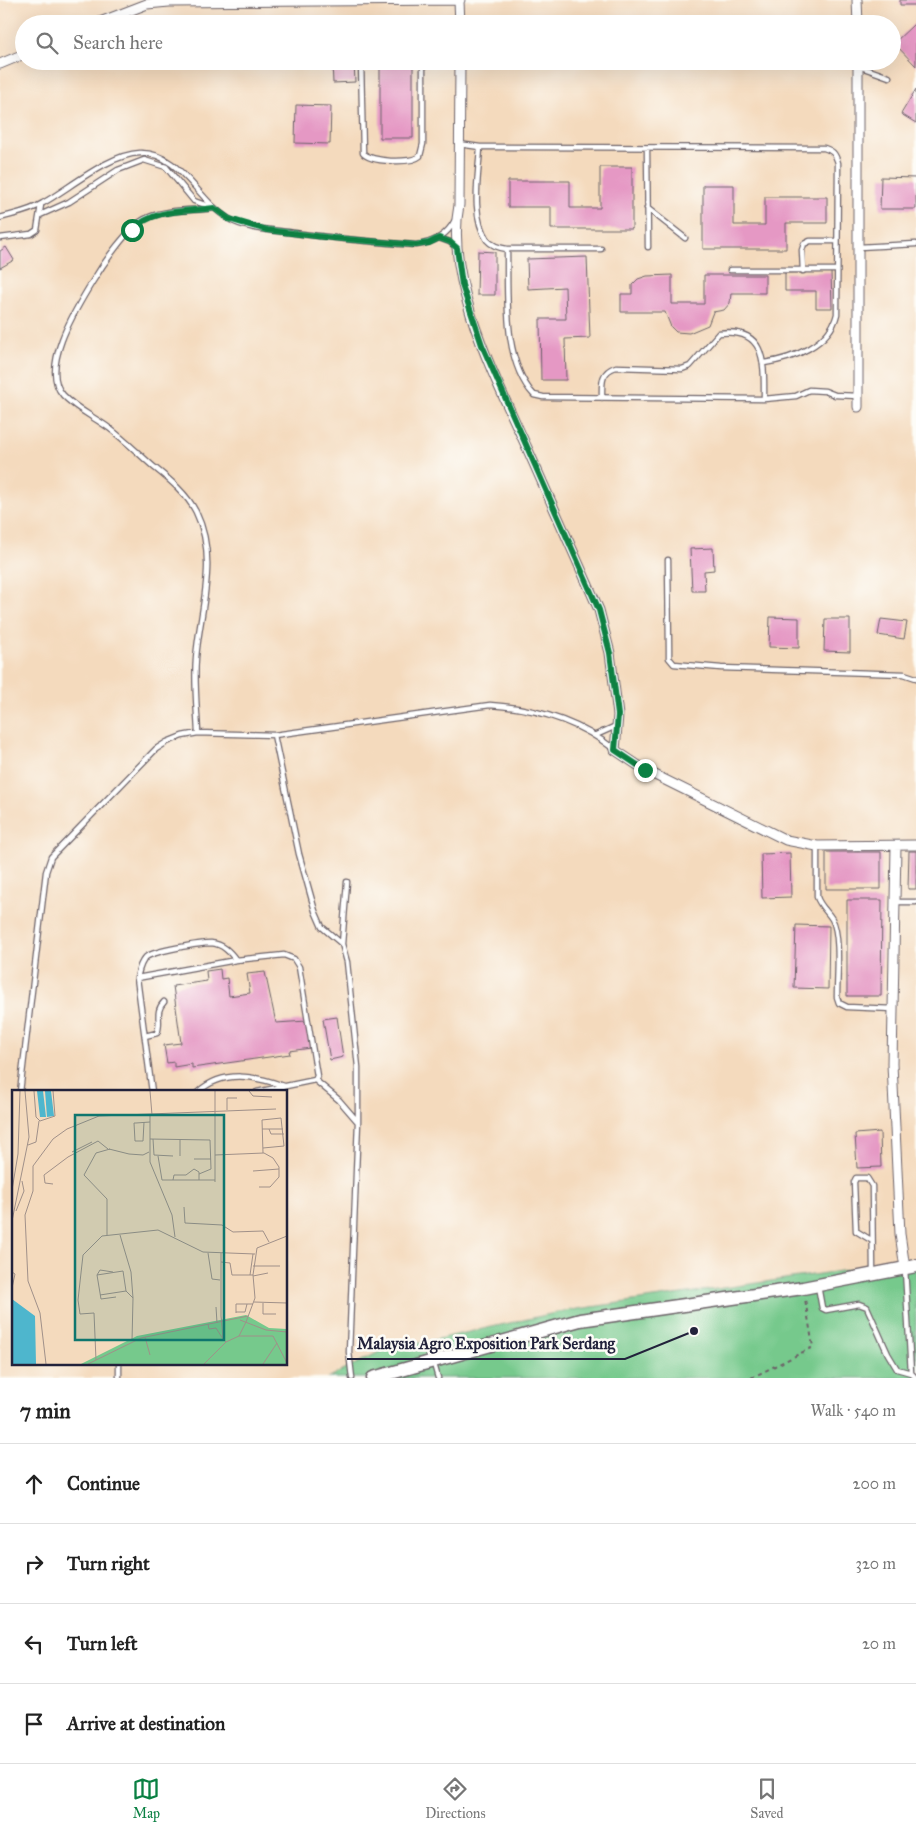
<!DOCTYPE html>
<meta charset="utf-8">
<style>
body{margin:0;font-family:"IM FELL Great Primer",serif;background:#f2f2f2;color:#222}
.stop{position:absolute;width:15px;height:15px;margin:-11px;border:4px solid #0b8043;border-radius:50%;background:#fff}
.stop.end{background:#0b8043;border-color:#fff;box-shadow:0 1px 5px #0008}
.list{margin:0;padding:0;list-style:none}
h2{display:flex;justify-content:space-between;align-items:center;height:65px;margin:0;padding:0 20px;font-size:21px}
h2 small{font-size:16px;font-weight:400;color:#767676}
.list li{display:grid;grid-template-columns:32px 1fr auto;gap:15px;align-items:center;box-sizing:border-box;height:80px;padding:0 20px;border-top:1px solid #e0e0e0}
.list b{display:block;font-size:19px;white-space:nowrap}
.list em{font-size:16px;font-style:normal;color:#767676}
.icon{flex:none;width:28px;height:28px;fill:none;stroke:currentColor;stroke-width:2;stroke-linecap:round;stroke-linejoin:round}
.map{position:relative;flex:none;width:916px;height:1378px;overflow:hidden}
.search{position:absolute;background:#fff;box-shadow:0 5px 20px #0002;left:15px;right:15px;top:15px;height:55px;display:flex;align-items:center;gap:12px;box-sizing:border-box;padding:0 18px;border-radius:28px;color:#767676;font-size:19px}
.sheet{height:385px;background:#fff}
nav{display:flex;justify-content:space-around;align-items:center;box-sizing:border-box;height:70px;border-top:1px solid #e0e0e0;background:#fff;font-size:14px;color:#767676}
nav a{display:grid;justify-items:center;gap:2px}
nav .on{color:#0b8043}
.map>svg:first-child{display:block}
</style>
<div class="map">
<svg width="916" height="1378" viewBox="0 0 916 1378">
<rect width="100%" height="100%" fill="#fdfcf7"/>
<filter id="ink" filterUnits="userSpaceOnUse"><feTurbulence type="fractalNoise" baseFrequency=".02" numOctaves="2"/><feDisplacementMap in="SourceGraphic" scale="10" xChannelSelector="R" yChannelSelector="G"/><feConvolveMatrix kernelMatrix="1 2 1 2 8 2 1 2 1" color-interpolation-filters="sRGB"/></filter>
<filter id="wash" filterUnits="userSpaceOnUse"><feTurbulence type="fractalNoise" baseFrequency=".0096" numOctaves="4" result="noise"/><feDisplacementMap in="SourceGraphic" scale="20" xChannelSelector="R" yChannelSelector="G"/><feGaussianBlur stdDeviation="1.12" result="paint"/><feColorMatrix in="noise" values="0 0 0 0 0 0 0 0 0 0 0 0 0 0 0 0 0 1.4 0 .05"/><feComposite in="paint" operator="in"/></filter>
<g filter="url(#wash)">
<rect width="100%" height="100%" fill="#f4dabd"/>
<path fill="#76c98c" stroke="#4c7664" d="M916,1260V1378H328L379,1352L564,1311Z"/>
<g id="blocks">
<path fill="#e598c4" d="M900,0H916V5H900Z
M914,24L916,26V66L894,43Z
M332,61H354L355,82L333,83Z
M380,61H413V138H380Z
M916,89V123L901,114Z
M296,105L331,106L330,144L295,143Z
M600,167H632V229H551V207H508V181H570V208H600Z
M881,177L916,178V209H880Z
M703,185H734V225H765V197H827V223H786V249H703Z
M6,247L14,260L0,268V251Z
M478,251L495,252V295H477Z
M587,257L590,338L565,339L566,380H541L540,319H566L565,287L528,289L527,259Z
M831,272L832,308H816V291H785V273Z
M672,275V304H704V275H765V293H731L730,303L724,310L713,312L708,325L689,333L676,332L671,327L665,312H621V294H632V285L638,279L647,276Z
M713,548L714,570L704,571L705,591H692L690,549Z
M770,617L799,618V648L769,647Z
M825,619H850V652L824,651Z
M881,619L907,622L904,639L878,635Z
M909,851H916V889H908Z
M826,852H881V889H826Z
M790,853L791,897L762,898L761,854Z
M847,900H882L881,996H847Z
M796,925L829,926L828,989L794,988Z
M220,969L221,979L227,978L229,996L250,993L247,974L265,972L276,1023L307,1021L311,1048L289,1051L290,1054L192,1068V1064L174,1067V1062L167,1063L164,1045L181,1043L173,986L207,981L206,971Z
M337,1017L343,1057L330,1060L323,1019Z
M880,1132L881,1167L857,1168L855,1134Z"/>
</g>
</g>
<g filter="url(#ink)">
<use href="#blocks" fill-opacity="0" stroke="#6c6268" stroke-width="1"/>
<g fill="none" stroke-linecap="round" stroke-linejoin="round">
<defs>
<path id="lane" d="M361,61L363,153C370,162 411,164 420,156L423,144V61
M858,66L889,77
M459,144L480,147L824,148C833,151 835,153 838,163L837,314C830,345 792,359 764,363
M480,147C479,174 470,215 487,240C492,246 500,248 507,249H601
M647,148L648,247
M647,208L685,238
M40,215L69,202L118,170L144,160L166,167L194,201L211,207
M0,218C14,214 31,211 43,203C70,188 109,154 140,153C180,152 197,200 229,219C246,229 269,230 288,232C330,238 373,242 416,245C433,243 447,236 455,220
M0,238L31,234L37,230L41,205
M439,238L450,242L456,247
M859,247L916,244
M507,249C508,293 502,361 534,395L543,397L764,399L796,396L809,390L825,391L835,395L858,396
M730,270H837
M803,271L802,250L804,244L810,241H837
M602,398C602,384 600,372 616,367L682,369L690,366L719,333C767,327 764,364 764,399
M668,560L669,650V658L674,664L721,668L904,674L916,678
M198,733C197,709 194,682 196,658C200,609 219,559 196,512C187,494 170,480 155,468C140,455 125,440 109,428C94,417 76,409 63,395C39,368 76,309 91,284C101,267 129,225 147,218C167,209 193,211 214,208
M274,735L299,854L315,911L322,927L342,944L347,962L358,1067V1122
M596,735L616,726
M817,846V897C820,906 827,911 832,919C841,934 837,978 837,997L839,1003L847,1007L893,1009
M897,902H916
M342,944L347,882
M137,978C139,970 140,963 146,957C154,951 200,943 211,943C223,944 230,952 236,960
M145,1036L157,1033C162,1022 154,1012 164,1002
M20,1092L46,872L51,857L156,749L167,742L182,736L198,733L274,735L490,705C536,708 578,721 614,749
M152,1092L137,978L236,960L284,955L294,959L299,967L317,1076L315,1080
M198,1092C224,1069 255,1076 284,1086
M257,1092L315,1080L339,1100L358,1122L349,1352L352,1378
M871,1240L856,1231L854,1182L856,1178H867L872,1186L873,1272
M905,1269L911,1373L916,1378
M818,1286L822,1308L826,1310L859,1304L867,1307L888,1354L897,1369L911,1373
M434,1364L438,1378
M119,1378V1364"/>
<path id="street" d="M857,0L858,24
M459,1L460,24
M95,24L147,4L169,2L460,0
M460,61L459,205C444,281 497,381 528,450C552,503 575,557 599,610L610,653L618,715L615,750L645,770L786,840L817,846L916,845
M0,64L24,54
M858,407V61
M896,846L892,1064L900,1234L905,1268"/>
<path id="secondary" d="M373,1378L580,1320L803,1288L916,1266"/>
</defs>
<use href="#lane" stroke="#6c6268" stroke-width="7"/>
<use href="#street" stroke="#6c6268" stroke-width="11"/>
<use href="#secondary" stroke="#6c6268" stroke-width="15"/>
<path stroke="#6c6268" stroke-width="2" stroke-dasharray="4 4" stroke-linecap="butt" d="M751,1378L813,1347L805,1299"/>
<use href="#lane" stroke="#fff" stroke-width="4.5"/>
<use href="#street" stroke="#fff" stroke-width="9"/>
<use href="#secondary" stroke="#fff" stroke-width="12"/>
</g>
</g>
<g fill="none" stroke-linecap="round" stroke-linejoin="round" filter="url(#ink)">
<path stroke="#0b8043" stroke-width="6" d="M132,230C156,208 183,212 214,208L229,219L267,230L333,238L416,245L429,243L439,238L450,242L457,248L462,285L482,345L599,610L610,653L618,715L615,750L645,770"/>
</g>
<g transform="translate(12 1090)">
<rect width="275" height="275" fill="#f4dabd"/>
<path d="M234,225L257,238L275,239V274H69L125,246Z" fill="#76c98c"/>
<path d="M25,1H31L34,27H28ZM33,1H39L42,26L35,27ZM0,209L23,226L24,274H0Z" fill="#4eb6cd"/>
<path fill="none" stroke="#a09089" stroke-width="1" d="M22,1L24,27L28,31L43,26L41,1M138,1L140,25M237,1L241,6L260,7M215,20V8H225M138,25V72L160,125L163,147M132,32L131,51H123L122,33H124L138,32M250,39H271M257,39L259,44H272M138,49L198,50L199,79L187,84M141,49L142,65L161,66M168,49V66M16,55L24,52L27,31M251,58L272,56L269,28L250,30L251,63M97,59L117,64L131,65L137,62M60,62L80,52M203,65L252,63L261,68L267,77V87L258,97H247M146,66L150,90H203M182,69H199M241,81L267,79M161,90L162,85H174L182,79L187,82V90M203,92V1M41,94L33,93L32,85L56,67L86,51L96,59M0,100L6,64L8,1M172,117L173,133L210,135L221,142L251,141L257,152M4,121L12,101L10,91M0,131L17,47L13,1M95,145V109L72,85L84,63L98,59M108,145L119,182L121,208M196,163L200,189L208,190M209,163V226L211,249L214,252M209,172L218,173L220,185H241M241,176H268M0,182L3,184L0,198M85,185L88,180L101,182M238,185L241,164M241,186L256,183M88,205L114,201L121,208L120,251M104,207L89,209L85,185L111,181L114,201M242,212L275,213M251,213V224H264M204,217L205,233M224,222H233L235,214M224,223V214H241M228,230L254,240L275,242M196,234L197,239L204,238L211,249M227,246H261L275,273M133,247L138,265M84,270L82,223L68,224L66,210L71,165L90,146L146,140L191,162L243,164M34,274L28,223L16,191L13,125L21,101V76L41,49L55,39L87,26L264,19M76,274L129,248L236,226M192,274L214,252L227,246L234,232L243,208L241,185L245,158L275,146M251,274L265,253"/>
<path fill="#0f766e" fill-opacity="0.15" stroke="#0f766e" stroke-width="2.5" d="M63,25H212V250H63Z"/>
<rect width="275" height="275" fill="none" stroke="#22223b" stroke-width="2.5"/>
</g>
<path fill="none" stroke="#22223b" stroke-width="2" d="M694 1331L625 1359H347"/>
<circle fill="#22223b" stroke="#fdfcf7" stroke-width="2" cx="694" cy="1331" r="5"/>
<g font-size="16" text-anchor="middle" font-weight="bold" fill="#22223b" stroke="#fdfcf7" stroke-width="5" stroke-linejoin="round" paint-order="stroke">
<text x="486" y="1349">Malaysia Agro Exposition Park Serdang</text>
</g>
</svg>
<div class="stop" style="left:132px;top:230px"></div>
<div class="stop end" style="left:645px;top:770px"></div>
<div class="search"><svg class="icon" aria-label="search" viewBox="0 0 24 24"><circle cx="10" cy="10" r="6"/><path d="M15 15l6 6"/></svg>Search here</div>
</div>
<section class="sheet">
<h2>7 min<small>Walk · 540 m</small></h2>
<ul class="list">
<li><svg class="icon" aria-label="ahead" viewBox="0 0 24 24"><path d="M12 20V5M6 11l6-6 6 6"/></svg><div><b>Continue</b></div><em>200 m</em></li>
<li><svg class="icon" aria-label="right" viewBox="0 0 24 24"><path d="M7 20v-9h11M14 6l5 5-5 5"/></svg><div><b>Turn right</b></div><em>320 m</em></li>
<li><svg class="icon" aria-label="left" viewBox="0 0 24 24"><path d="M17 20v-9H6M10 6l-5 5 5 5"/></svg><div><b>Turn left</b></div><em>20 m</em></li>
<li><svg class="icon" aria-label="arrive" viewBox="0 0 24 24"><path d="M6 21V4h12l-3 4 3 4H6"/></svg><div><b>Arrive at destination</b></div></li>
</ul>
</section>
<nav>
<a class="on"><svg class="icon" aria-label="map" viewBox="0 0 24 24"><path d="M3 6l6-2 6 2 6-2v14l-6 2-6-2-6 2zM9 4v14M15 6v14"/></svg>Map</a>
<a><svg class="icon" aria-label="directions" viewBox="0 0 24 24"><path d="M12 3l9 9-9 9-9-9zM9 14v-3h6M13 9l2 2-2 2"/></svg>Directions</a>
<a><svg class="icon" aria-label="saved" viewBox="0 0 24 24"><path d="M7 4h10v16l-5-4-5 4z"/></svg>Saved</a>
</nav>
